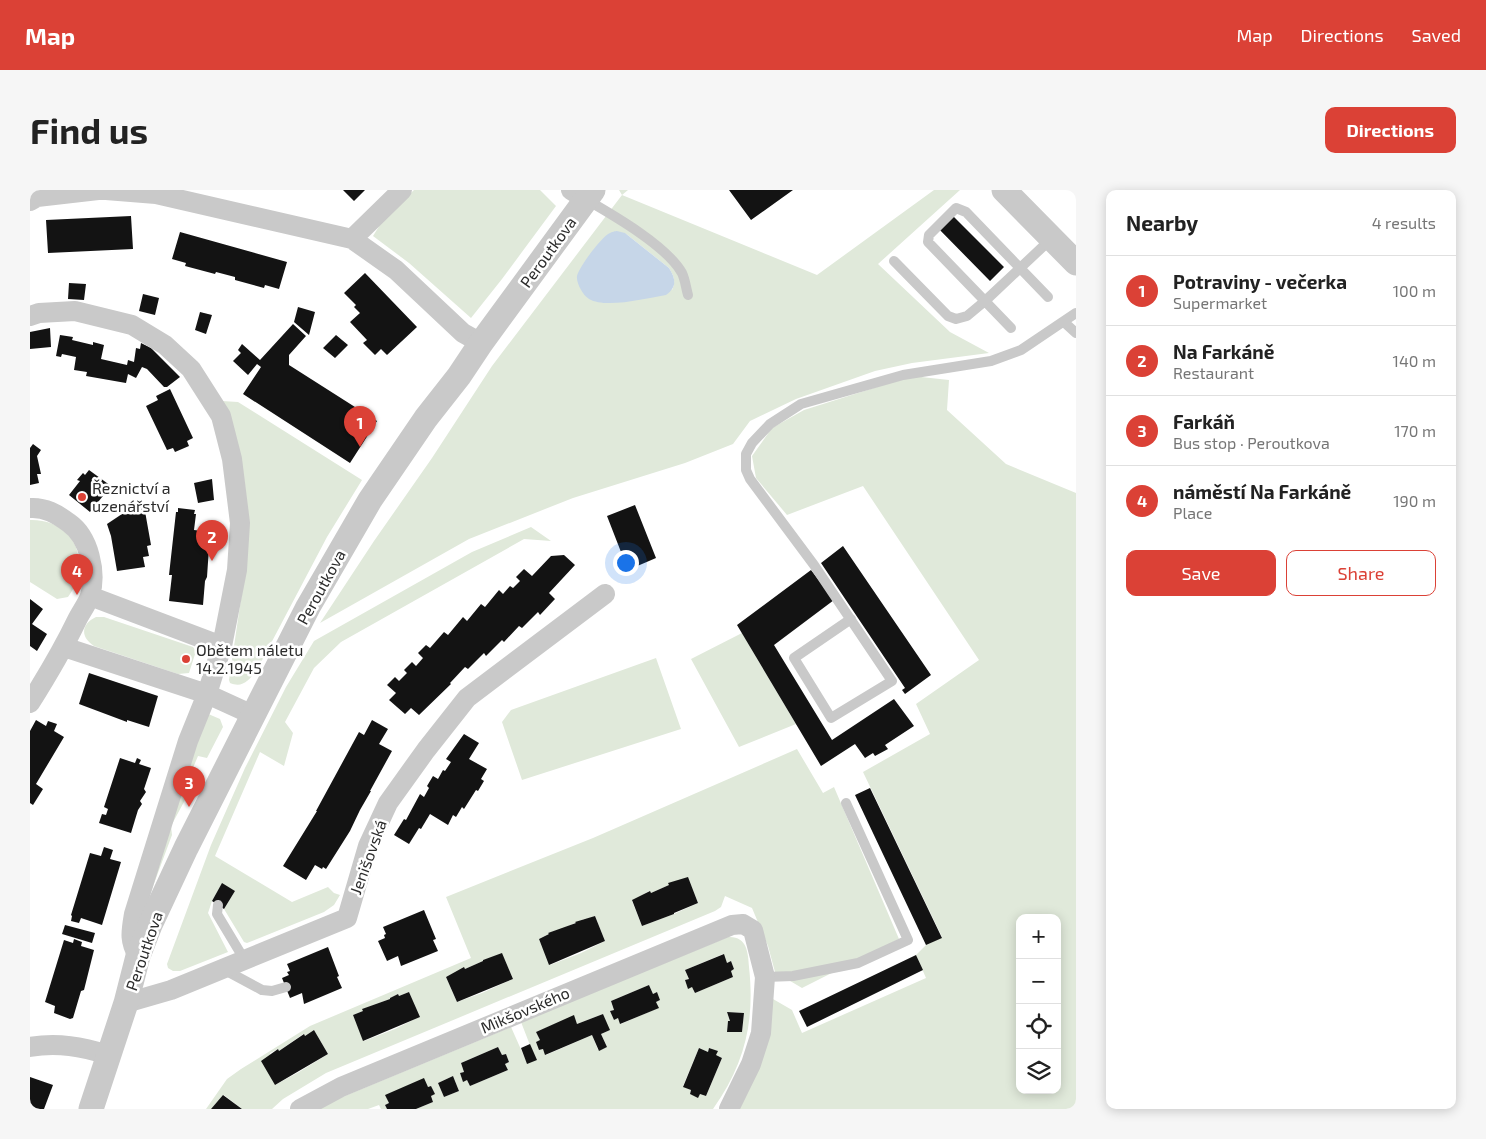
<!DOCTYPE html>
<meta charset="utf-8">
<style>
body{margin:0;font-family:"Exo 2",sans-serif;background:#f6f6f6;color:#222}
.controls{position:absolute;right:15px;bottom:15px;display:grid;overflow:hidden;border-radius:10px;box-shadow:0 2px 12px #0003}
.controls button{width:45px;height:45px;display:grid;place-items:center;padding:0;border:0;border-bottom:1px solid #e0e0e0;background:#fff;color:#222;font:25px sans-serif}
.you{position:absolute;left:595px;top:372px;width:18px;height:18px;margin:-12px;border:4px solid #fff;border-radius:50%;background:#1a73e8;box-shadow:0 0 0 8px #1a73e833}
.badge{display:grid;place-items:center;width:32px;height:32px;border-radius:50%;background:#db4136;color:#fff;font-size:16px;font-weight:700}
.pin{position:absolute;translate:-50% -41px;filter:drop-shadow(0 1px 2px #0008)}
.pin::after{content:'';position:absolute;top:26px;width:18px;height:15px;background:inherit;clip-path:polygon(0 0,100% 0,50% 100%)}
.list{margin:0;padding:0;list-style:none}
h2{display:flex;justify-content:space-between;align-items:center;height:65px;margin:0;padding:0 20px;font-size:21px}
h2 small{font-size:16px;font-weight:400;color:#767676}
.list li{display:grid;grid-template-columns:32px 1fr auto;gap:15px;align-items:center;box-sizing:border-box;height:70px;padding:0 20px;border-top:1px solid #e0e0e0}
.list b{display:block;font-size:19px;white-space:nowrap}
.list p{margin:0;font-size:16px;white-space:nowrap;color:#767676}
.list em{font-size:16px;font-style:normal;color:#767676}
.actions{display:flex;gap:10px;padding:15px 20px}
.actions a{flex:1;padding:11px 0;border:1px solid #db4136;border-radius:10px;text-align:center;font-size:18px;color:#db4136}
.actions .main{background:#db4136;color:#fff}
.icon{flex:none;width:28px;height:28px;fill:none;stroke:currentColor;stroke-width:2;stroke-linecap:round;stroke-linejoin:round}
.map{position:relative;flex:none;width:1046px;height:919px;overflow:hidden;border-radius:10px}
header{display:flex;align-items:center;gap:30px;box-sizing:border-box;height:70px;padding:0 25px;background:#db4136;color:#fff}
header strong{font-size:24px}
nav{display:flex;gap:28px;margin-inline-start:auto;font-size:18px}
.intro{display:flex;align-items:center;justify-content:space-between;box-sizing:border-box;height:120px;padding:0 30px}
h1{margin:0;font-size:35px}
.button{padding:12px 22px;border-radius:10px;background:#db4136;color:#fff;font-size:18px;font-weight:700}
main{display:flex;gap:30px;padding:0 30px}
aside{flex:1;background:#fff;border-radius:10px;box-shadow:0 2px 12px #0003}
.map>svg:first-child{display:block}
</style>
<header>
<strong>Map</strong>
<nav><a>Map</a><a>Directions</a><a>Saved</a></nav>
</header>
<div class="intro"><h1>Find us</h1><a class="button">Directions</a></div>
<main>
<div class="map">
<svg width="1046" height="919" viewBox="0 0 1046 919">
<rect width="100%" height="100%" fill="#fff"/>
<path fill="#e0e9da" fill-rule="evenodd" d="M384,0H510L526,16L472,89L441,128L379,73L343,46L353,30Z
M589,0H598L592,5L787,85L904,0H930L848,74L920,142L959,163L882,173L845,181L766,209L720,231L703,254L655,273L543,308L439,349L290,433L344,351L402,268L462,176L592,5ZM595,43L639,78C644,86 646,92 642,100Z
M882,186L919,190L917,220L976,274L1046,303V919H708L733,863L743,809L762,820L772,843L896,788L886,765L896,755L912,747L833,582L900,544L886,514L949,470L833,296L757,325L726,288L722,266L742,238L774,220ZM990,728H1027V900H990Z
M192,211L208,212L332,290L297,347L229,476C221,488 214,499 200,493L199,490L216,375Z
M0,330C45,329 63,373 38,407L27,409L0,392Z
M501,337L521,351L494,349L311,452L284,478L255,532L263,543L254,576L230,562L185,666L262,712L298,697L304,703L310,705L304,715L294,722L217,753L214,752L194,719L205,701L192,694L182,711L178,723L198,762L150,781H143L138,778L137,774L181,655L215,578L256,497L284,451L442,362Z
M66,427H74L163,457L166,461L159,483L148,484L64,456C50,447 51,434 66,427Z
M712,443L766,534L709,557L661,469Z
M626,468L651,539L492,590L472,532L481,520Z
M176,523L190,529L193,537L177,568L168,566L160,585L164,590L155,610L141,636L142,645L109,734H107L164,553Z
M767,559L793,603L804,597L869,749L772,798L745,782L738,756L722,718L695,706L691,717L685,721L296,883L253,909L242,919H212L194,905L181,919H176L197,889L211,879L280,836L441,768L416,707L563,648ZM658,688L668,713L644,724L612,736L602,711L619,701L621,703L639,695V693ZM565,726L575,751L551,763L520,775L509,749L519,744V743L527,740V741L554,729V730ZM472,764L483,789L452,803L427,812L416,787L434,778L435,779L453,771V770ZM379,802L389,827L365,839L334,851L323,825L333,821V819L360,809V808L368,804L369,806ZM284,840L298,864L269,882L245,895L240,863L248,859L249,861L273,844L275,846Z
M698,747C717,746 718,762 719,777C725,831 715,874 683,919H386L403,912L401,906L404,904L401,896L398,897L393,889L356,905L359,913L355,915L357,919H351L349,915L338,919H288L310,908L481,837L497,873L505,868L491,832ZM693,764L697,773L701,771L704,779L701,781L703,787L665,803L662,797L658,798L655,790L659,789L655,780ZM619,795L623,804L627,802L630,810L626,812L628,818L591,834L588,828L584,830L580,821L584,820L581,811ZM697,822L714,823L712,842H697L698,831H700ZM573,824L579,840L571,844L577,857L568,860L562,845L516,865L513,859L509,860L506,852L510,850L506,842L544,826L547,834ZM468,857L472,865L476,864L479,872L475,874L478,880L440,896L437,890L433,891L430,883L434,882L431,873ZM669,858L678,862L679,858L687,861L686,865L692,868L676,906L670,904L668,907L660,904L661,900L653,896ZM423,886L429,901L414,907L408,893Z"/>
<path fill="#c6d6e8" d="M587,41L595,43L639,78C646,89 647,97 636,105C617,108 576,119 559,109C553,105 546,93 547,86C549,77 572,46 580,43C581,42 586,41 587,41Z"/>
<path fill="#131313" d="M313,0H335L324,11Z
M699,0H763L721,30Z
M918,21L974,77L960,91L904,34Z
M101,26L103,59L18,63L16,30Z
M150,42L257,72L249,99L235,95L234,98L205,90V87L186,82L185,84L155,76L156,73L142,69Z
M335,83L387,137L357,165L351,159L345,165L333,153L337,150L320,132L330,123L324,117L326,115L314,103Z
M39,93L56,94L54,110L38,109Z
M113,104L129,108L125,125L109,121Z
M268,117L285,122L279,145L264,132Z
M170,122L182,125L176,144L165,140Z
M263,134L276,146L259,165V175L347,231L320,273L213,204L231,177L227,174L218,185L203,171L211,163L208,160L212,154L230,170Z
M20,138L21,157L0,159V142Z
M30,145L43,147L42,150L63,155V152L74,155L71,169L97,175L98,170L104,172L106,158L110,159L111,153L121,158L150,187L137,197H134L117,179L112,177L106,188L98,184L96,193L56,186L57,182L44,180L46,167L32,164L31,167L26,166Z
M306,145L318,155L305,168L293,158Z
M140,199L163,248L157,251L159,256L145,262L143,258L137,260L116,216L128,210L126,206Z
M3,254L11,260L7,266L11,284H7L9,293L0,295V258Z
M59,280L81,296L60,322L39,305L50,291L47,290L53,283L55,285Z
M182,289L184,310L168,313L164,293Z
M113,310L121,355L117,356L119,366L113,367L115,377L87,381L81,346L77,334Z
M605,315L626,368L598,380L577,326Z
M148,318L165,320L164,324H166L164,340L180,342L177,387L175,391L173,415L139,411L142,385H139L146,322H148Z
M813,356L901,485L875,504L872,500L875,498L791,373Z
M534,365L545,375L519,403L525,409L510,425L508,422L492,438L489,436L474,452L472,450L456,466L454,463L438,479L435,477L420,493L421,494L389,525L381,518L375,524L359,510L366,503L357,495L365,487L369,491L377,483L374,480L382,472L386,476L393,468L388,463L396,455L400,458L414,442L418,445L433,427L437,431L451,414L455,417L469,400L473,404L480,396L483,398L490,391L486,387L494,379L502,386L521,366Z
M781,380L804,410L744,455L802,550L864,509L884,536L855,555L858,559L845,566L843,563L835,568L825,554L791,576L707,435Z
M0,409L13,419L2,434L17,444L7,461L0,456Z
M59,483L128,506L119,537L97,530V532L49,514Z
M6,530L16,536L18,531L27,534L24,541L34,547L6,594L13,599L3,615L0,613V541Z
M342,530L358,539L349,554L362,561L340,601H341L330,620L320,641L296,679L293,677L292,679L285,675L276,690L253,676L287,621H286L329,542L334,545Z
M434,544L449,553L439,569L457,579L451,589L454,591L448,601L446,600L434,619L432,617L426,627L423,625L418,635L400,624L391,639L389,638L379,654L364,645L374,629L376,630L390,604L394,607L399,598L397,596L403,586L408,589L413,580L415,581L421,572L416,569Z
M90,568L105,573L107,568L111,570L109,574L121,578L114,599L116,602L110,611L112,614L108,620L101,643L69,633L72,624L76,625L78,619L74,617Z
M840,598L912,748L896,755L825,605Z
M74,657L83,660L80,669L91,672L72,735L51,728L49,733L41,731L42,726L41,725L60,663L71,666Z
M658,687L668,713L644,723V724L612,736L602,710L620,701L621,703L639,695L638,693Z
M192,693L205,701L194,719L182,711Z
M394,720L406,749L403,750L408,761L371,776L368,766L357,771L348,751L355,748L354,745L356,744L353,737Z
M565,726L575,751L519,775L509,749L519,744L518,743L546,733L545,732Z
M35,735L65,743L62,753L32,744Z
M44,749L52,752L51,756L64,760L54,800L51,801L43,828L40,829L24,823L25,816L15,812L34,750L43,753Z
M298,757L309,786L307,787L312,798L274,814L272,803L260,808L252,788L259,785L257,782L260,781L257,774Z
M472,763L483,789L427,812L416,787L434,777L435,779L453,771V770Z
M694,764L697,773L701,771L704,779L701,781L703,787L665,803L662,797L658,799L655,790L659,789L655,780Z
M886,765L893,780L777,837L769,821Z
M619,795L623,804L627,802L630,810L626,812L629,818L590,834L588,828L584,830L580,821L584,820L581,811Z
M379,802L390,827L333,851L323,825L333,821L332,819L360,809V808L368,804L369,806Z
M697,822L714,823L712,842H697L698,831H700Z
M573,824L580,840L571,844L577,857L569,861L562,845L515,865L513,859L509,860L506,852L510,850L506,842L544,825L547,834Z
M284,840L298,864L245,895L231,871L248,859L249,861L274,844L275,846Z
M500,854L507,870L497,874L491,858Z
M468,857L472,865L476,864L479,872L475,874L478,880L440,896L437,890L433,892L430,883L434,882L431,873Z
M669,858L678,862L679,858L688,861L686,865L692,868L676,906L670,904L668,908L660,904L661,900L653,897Z
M423,886L429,901L414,907L408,893Z
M0,887L23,895L14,919H0Z
M394,888L398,897L401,896L405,904L401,906L403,912L386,919H357L355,915L359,913L355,905Z
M193,905L212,919H181Z"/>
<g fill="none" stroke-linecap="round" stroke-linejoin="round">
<path stroke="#c9c9c9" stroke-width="10" d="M557,10C583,25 637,56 652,83C655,89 656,98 658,105
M864,71L918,126L926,129L937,126L955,111L1021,49
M1034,132L1046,143
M981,138L898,52L899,45L926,18L936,22L1018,107
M821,429L764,468L801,528L862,491L784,375L720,289L716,280V264L722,253L740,234L771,214L873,185L961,171L991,160L1046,123
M188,715L187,724L214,769
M193,779L232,800L242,801L256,797
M735,787L763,786L828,773L878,750L816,613"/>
<path stroke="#c9c9c9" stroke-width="20" d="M76,0L126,4L322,49L366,80L433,143L451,153
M541,0L557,10
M0,11L7,7L68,0
M322,49L372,0
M0,126L9,123L45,121L102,135L135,155L161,179L191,226L202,269L210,333L207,380L192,456L177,504L158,551L104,724C101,742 99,750 108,766
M0,318C15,317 27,324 39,333C59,347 67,382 60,406C57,414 51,422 47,430C33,459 17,486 0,513
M60,406L192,456
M34,457L177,504L223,525
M96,813L141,800L317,728L338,656L358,613L396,560L437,508L575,404
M0,857C28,852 52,857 79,865
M270,919L311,897L702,735L713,734L723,740L735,787L731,843L721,874L699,919"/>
<path stroke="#c9c9c9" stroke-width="25" d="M974,0L1046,73
M61,919L96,813L108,766L120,735L156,658L278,417L340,310L396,228L429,186L451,153L563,0"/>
</g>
<g fill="#db4136" stroke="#fff" stroke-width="2">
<circle cx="52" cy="307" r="5"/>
<circle cx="156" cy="469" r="5"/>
</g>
<g text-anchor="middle" stroke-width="5" stroke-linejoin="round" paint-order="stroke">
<g font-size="16" fill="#2c2c2c" stroke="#fff">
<text transform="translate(518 62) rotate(-54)" y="6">Peroutkova</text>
<text transform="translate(291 397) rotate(-61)" y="6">Peroutkova</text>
<text transform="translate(338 667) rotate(-70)" y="6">Jenišovská</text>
<text transform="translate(114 761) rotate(-71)" y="6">Peroutkova</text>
<text transform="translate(495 820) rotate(-23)" y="6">Mikšovského</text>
</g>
<g font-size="16" fill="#2c2c2c" stroke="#fff" text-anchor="start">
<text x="62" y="304">Řeznictví a<tspan x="62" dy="18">uzenářství</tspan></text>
<text x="166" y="466">Obětem náletu<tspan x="166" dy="18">14.2.1945</tspan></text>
</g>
</g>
</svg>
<div class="controls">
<button>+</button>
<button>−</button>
<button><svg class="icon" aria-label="locate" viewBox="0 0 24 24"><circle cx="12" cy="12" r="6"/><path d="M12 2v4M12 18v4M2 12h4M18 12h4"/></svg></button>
<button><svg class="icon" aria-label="layers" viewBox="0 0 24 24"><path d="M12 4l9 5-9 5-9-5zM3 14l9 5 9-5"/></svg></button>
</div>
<div class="you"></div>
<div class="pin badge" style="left:330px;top:257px">1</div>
<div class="pin badge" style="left:182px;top:371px">2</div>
<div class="pin badge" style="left:159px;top:617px">3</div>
<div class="pin badge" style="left:47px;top:405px">4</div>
</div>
<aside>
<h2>Nearby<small>4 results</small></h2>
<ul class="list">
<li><span class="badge">1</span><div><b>Potraviny - večerka</b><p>Supermarket</p></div><em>100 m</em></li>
<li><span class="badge">2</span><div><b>Na Farkáně</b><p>Restaurant</p></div><em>140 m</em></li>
<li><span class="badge">3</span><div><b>Farkáň</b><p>Bus stop · Peroutkova</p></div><em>170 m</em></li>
<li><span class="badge">4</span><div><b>náměstí Na Farkáně</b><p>Place</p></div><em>190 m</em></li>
</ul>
<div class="actions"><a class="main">Save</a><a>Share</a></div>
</aside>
</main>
